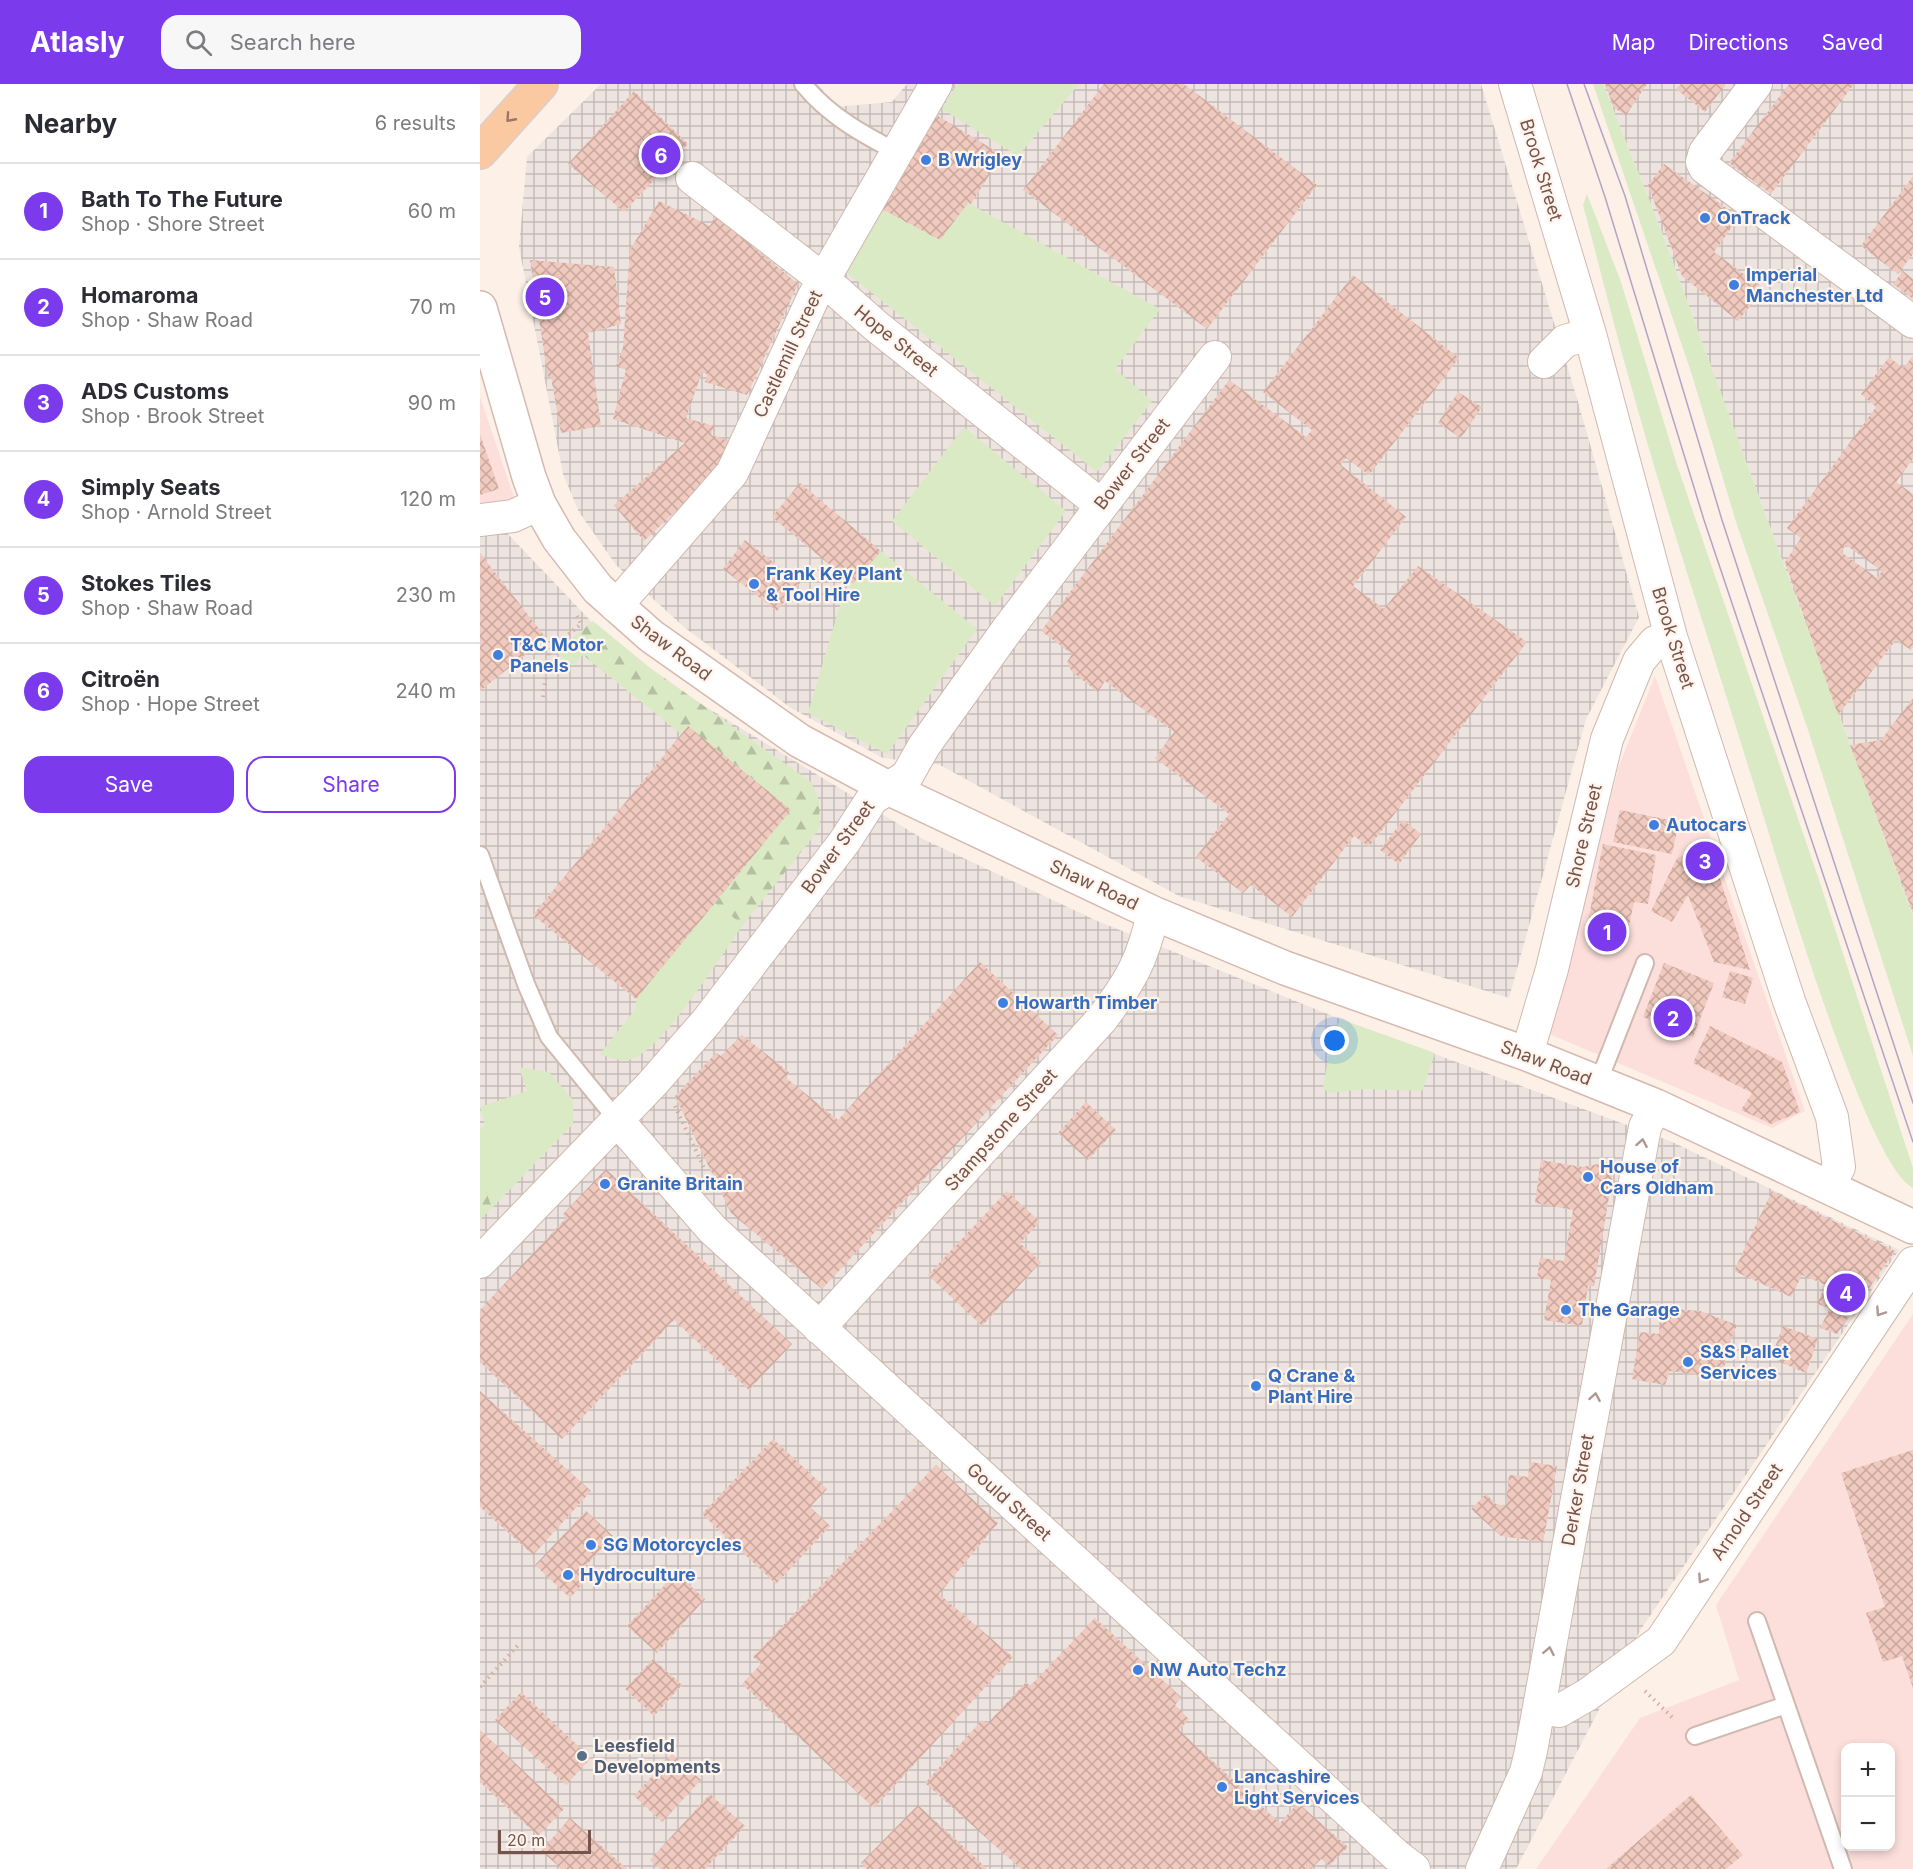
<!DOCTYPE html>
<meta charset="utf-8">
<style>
body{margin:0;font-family:Inter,sans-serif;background:#f7f7f7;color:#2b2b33}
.controls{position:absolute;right:18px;bottom:18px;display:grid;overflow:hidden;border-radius:12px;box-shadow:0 3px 9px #0003}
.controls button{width:54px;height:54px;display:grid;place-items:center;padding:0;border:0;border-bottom:2px solid #e1e1e2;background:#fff;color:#2b2b33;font:30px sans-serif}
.scale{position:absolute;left:18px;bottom:15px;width:93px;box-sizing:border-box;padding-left:6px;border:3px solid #76534b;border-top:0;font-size:16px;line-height:21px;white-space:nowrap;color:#76534b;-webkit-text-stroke:4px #fff5ed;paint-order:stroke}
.you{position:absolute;left:855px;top:957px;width:21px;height:21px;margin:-15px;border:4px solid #fff;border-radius:50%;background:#1a73e8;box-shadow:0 0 0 9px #1a73e833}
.badge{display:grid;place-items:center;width:39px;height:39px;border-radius:50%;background:#7c3aed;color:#fff;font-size:20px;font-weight:700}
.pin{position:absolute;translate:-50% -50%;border:3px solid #fff;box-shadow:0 2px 6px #0006}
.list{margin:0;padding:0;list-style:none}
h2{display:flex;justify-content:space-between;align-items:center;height:78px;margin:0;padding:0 24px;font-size:26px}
h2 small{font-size:20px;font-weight:400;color:#7c7c81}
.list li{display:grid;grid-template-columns:39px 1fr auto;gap:18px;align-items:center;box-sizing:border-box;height:96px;padding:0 24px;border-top:2px solid #e1e1e2}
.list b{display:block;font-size:22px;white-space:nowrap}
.list p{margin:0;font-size:20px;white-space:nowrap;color:#7c7c81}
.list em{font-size:20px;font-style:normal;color:#7c7c81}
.actions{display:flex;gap:12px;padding:18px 24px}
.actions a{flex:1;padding:14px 0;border:2px solid #7c3aed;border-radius:18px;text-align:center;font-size:21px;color:#7c3aed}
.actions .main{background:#7c3aed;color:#fff}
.icon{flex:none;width:33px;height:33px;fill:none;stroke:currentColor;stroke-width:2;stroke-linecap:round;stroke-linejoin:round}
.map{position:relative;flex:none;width:1433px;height:1785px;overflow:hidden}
header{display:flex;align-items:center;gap:36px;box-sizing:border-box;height:84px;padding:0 30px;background:#7c3aed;color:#fff}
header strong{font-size:28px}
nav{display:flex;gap:33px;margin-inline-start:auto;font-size:21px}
.search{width:420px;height:54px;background:#f7f7f7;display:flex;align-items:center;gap:15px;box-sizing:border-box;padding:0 21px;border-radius:18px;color:#7c7c81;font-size:22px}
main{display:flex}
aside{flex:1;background:#fff}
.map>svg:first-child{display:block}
</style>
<header>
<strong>Atlasly</strong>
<div class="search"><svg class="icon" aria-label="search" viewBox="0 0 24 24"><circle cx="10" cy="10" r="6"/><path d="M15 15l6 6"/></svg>Search here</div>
<nav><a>Map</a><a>Directions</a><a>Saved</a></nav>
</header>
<main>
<aside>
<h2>Nearby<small>6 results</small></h2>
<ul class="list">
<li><span class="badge">1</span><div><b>Bath To The Future</b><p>Shop · Shore Street</p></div><em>60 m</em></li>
<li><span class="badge">2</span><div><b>Homaroma</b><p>Shop · Shaw Road</p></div><em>70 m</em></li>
<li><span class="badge">3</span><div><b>ADS Customs</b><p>Shop · Brook Street</p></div><em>90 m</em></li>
<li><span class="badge">4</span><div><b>Simply Seats</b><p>Shop · Arnold Street</p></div><em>120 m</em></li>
<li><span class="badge">5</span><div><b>Stokes Tiles</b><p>Shop · Shaw Road</p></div><em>230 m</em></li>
<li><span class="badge">6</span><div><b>Citroën</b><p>Shop · Hope Street</p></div><em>240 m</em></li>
</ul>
<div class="actions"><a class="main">Save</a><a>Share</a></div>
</aside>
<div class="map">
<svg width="1433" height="1785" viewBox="0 0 1433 1785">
<defs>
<pattern id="industrial-grid" width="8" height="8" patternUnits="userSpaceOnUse" patternTransform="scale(1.5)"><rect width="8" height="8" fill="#ede4e0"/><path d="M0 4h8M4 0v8" fill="none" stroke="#c5bbb8"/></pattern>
<pattern id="forest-firs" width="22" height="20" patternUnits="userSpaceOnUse" patternTransform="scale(1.5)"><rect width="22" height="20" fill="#daeac5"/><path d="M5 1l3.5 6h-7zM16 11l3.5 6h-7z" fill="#b5c0a2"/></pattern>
<pattern id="building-cross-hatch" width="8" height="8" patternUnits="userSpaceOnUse" patternTransform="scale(1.5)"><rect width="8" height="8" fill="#f1cabf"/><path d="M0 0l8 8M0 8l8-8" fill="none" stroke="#c8a79d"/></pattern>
</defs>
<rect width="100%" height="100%" fill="#fcf0e7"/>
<path fill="#fcdfdb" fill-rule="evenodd" d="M0,313L36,419L27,449L0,451Z
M1175,592L1325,1027L1292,1044L1069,950L1139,682Z
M1433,1230V1785H1056L1160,1634L1259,1596L1236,1521ZM1366,1664H1410V1762H1366Z"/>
<path fill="url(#industrial-grid)" d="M121,0H338L355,23L412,18L427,0H1001L1096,311L1159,533L1106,635L1029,914L699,812L460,681L403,674L311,624L204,543L136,481L99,428L83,390L39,163L47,73Z
M1123,0H1433V832L1181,146Z
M27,449L147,575L443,755L615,836L860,935L1190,1057L1419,1166L1161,1545L1036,1785H0V451Z"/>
<path fill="#daeac5" d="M477,0H599L538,72L462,25Z
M1113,0H1123L1181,146L1433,832V972L1327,643L1256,438L1212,291Z
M1107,110L1141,198L1197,381L1339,796L1433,1084V1104C1384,1079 1291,754 1270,688C1230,558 1186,429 1150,298C1133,239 1119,180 1103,121Z
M488,119L680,225L635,285L672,317L617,388L367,189L403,126L460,156Z
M484,343L586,427L515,522L412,437Z
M401,467L497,545L407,670L328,629L363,511Z
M235,819L263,841C242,870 182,966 152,975C142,978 129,974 120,970L156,924V915Z
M860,935L955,969L942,1007L886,1005L849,1009L843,1004L851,958Z
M39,983L69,988L93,1016V1040L12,1124L0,1091V1044L5,1042L0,1023L47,1007Z"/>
<path fill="url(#forest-firs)" d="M113,537L169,583L331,698L339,716L340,744L263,841L235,819L310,726L208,642L201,650L103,571L92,582L76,568Z
M0,1091L12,1124L0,1136Z"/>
<path fill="url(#building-cross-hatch)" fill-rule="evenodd" d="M624,0H704L837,101L727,245L543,106Z
M1125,0H1167L1146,31L1134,24Z
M1201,0H1246L1225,28L1196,5Z
M1309,0H1374L1291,110L1249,79Z
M154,7L208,60L144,128L88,80Z
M455,30L522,71L491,120L488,119L460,156L402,125Z
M1184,80L1259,133L1234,168L1284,205L1258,237L1202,192L1168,101Z
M1433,92V170L1418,190L1381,162Z
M179,117L230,142L235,131L318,200L267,311L225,298L227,290L222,288L206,334L234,342L231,351L249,357L246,371L233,392L164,457L134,421L205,359L133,335L146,286L136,282L143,264L150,166Z
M50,176L134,183L141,240L108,249L121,342L81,349L71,293L68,294Z
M1423,187L1433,195V215L1413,200Z
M873,191L979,274L889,391L866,374L861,381L926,433L873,502L904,525L938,482L1047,558L889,763L874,752L812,833L771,801L763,809L716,773L749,730L675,674L694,648L625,597L618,608L592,588L587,578L592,570L561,547L749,296L826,353L832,346L783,308Z
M1433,272V375L1416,398L1433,410V563L1431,566L1416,556L1358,631L1305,478L1321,454L1307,444L1396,323L1381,310L1409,273L1423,284ZM1366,461L1402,487L1397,494L1361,468Z
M978,308L1002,323L981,354L958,339Z
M0,350L19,405L0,411Z
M320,399L401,467L373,500L292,433Z
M265,456L320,499L297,527L243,485Z
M0,469L66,554L0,607Z
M1433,614V829L1370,661L1401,656Z
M208,642L311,726L156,915L53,831Z
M1140,726L1199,738L1192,770L1133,758Z
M923,736L941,750L919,780L900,766Z
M1123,760L1176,771L1168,820L1154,818L1145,861L1105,853Z
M1229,762L1270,886L1234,878L1208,811L1192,838L1171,827L1197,774Z
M500,878L578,951L342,1205L251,1129L195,1012L236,969L241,972L262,951L310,989L305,993L358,1036Z
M1184,879L1234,899L1213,953L1163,933Z
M1250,887L1273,894L1265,920L1242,913Z
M1230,942L1302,978L1320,1028L1291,1040L1261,1026L1272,1009L1213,979Z
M606,1018L636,1046L608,1076L578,1049Z
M1061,1076L1102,1083L1135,1077L1114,1202H1108L1102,1242L1064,1236L1071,1196L1057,1194L1060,1174L1084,1177L1093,1126L1055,1119Z
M126,1085L312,1260L269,1306L194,1236L82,1355L0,1278V1226L86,1134L83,1130Z
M527,1107L560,1138L540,1159L561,1178L502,1242L448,1191Z
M1292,1107L1415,1167L1357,1250L1340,1244L1350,1224L1337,1220L1346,1201L1322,1191L1311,1213L1254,1187Z
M1180,1224L1220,1227L1257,1241L1247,1265L1243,1294L1190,1287L1185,1301L1152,1295L1160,1248L1179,1250Z
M1303,1242L1338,1255L1326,1289L1291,1274Z
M0,1307L111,1407L53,1471L0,1423Z
M293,1355L347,1405L330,1423L350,1442L296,1500L222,1430Z
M1433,1366V1604L1422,1572L1403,1578L1386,1529L1405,1523L1361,1389Z
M1050,1378L1077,1382L1063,1458L1021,1452L991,1425L1006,1410L1016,1420L1026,1422L1029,1391L1048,1393Z
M456,1381L518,1439L459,1510L533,1573L394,1724L262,1600L281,1580L273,1573Z
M106,1427L133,1452L103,1485L110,1492L90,1514L55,1481Z
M196,1489L225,1515L177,1569L147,1542Z
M615,1534L701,1613L695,1621L709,1635L699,1646L800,1739L818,1719L868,1763L849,1782L841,1775L831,1785H541L445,1699L502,1636L507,1640L546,1598L550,1602Z
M173,1575L202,1601L174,1632L145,1605Z
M41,1608L111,1674L86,1701L15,1636Z
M0,1646L84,1725L58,1752L0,1698Z
M192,1670L221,1696L182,1738L154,1712Z
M230,1710L265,1742L225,1785H180L170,1776Z
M1211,1711L1263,1771L1246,1785H1126Z
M438,1721L498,1776L507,1785H387L381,1779Z
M90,1734L147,1785H82L61,1767Z"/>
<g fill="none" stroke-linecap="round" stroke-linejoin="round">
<defs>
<path id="lane" d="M323,0C348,31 382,50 417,68
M0,771L46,900L69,953L138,1037
M1118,999L1165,879
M1277,1537L1363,1785
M1215,1652L1306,1621"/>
<path id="street" d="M1035,0L1110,250L1191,553L1309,917L1352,1033L1359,1083L1349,1102
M1276,0L1225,68L1222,78L1225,84L1433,238
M212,94L344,196L396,242L621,421
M1064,278L1085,257L1110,250
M0,436L33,432L59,420
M136,522L252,389L333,214L456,0
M1047,970L1072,885L1127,655L1159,577L1175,558L1191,553
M138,1037L232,1145L917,1772L934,1785
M0,1178L172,1000L227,937L365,757L392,715L427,692L444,662L527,546L735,273
M339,1244L621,936C650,898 663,876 673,829
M1059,1624L1079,1627L1107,1611L1181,1557L1433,1179
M1002,1785L1046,1688L1051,1667L1165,1043L1176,1022"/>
<path id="secondary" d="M0,224L49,393L59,420L79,455L118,505L171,552L320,657L408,704L673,829L805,884L1047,970L1176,1022L1433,1143"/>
<path id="primary" d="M0,68L61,0"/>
</defs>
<use href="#lane" stroke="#d0b9af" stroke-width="20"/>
<use href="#street" stroke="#d0b9af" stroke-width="34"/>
<use href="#secondary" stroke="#d6b9af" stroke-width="36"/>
<use href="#primary" stroke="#d9cfcd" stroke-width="36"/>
<path stroke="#d6ada2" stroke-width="4" stroke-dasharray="1.5 4.5" stroke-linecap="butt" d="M63,613L69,567L101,540L97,532
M195,1022L225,1086
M0,1603L40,1559
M1165,1607L1195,1636"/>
<use href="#lane" stroke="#fff" stroke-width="16"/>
<use href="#street" stroke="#fff" stroke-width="32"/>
<use href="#secondary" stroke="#fff" stroke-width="33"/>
<use href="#primary" stroke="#fac9a1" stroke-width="33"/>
<path stroke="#b1a5c6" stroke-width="1.5" d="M1087,0L1125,113L1224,436L1433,1058
M1104,0L1145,112L1242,436L1433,1019"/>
</g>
<defs><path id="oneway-chevron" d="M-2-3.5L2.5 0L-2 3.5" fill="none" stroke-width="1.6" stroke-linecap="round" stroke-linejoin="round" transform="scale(1.5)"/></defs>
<use stroke="#9e7665" href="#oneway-chevron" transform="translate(30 34) rotate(132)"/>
<g stroke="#ad9893">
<use href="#oneway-chevron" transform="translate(1162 1059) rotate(-80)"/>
<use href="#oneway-chevron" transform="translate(1400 1228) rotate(124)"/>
<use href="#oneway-chevron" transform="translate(1115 1313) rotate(-80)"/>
<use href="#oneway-chevron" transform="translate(1222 1495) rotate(124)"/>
<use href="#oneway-chevron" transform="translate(1069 1567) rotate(-79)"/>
</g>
<g fill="#3f7fe0" stroke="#fff5ed" stroke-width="2">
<circle cx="446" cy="76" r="6"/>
<circle cx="1225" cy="134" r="6"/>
<circle cx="1254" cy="201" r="6"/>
<circle cx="274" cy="500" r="6"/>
<circle cx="18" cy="571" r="6"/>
<circle cx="1174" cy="741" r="6"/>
<circle cx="523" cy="919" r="6"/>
<circle cx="1108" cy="1093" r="6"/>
<circle cx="125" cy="1100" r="6"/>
<circle cx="1086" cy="1226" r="6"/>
<circle cx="1208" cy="1278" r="6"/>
<circle cx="776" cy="1302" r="6"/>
<circle cx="111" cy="1461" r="6"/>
<circle cx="88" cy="1491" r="6"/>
<circle cx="658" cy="1586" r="6"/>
<circle cx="742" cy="1703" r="6"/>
</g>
<circle fill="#5c6f8a" stroke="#fff5ed" stroke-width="2" cx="102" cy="1672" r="6"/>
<g text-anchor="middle" stroke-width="4.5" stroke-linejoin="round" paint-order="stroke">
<g font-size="18" font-weight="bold" fill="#366cbe" stroke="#fff5ed" text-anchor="start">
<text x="458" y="82">B Wrigley</text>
<text x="1237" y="140">OnTrack</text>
<text x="1266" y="197">Imperial<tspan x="1266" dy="21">Manchester Ltd</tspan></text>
<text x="286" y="496">Frank Key Plant<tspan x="286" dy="21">&amp; Tool Hire</tspan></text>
<text x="30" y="567">T&amp;C Motor<tspan x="30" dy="21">Panels</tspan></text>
<text x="1186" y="747">Autocars</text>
<text x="535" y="925">Howarth Timber</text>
<text x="1120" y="1089">House of<tspan x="1120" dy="21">Cars Oldham</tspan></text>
<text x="137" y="1106">Granite Britain</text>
<text x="1098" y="1232">The Garage</text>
<text x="1220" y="1274">S&amp;S Pallet<tspan x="1220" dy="21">Services</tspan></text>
<text x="788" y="1298">Q Crane &amp;<tspan x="788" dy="21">Plant Hire</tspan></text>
<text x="123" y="1467">SG Motorcycles</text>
<text x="100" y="1497">Hydroculture</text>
<text x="670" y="1592">NW Auto Techz</text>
<text x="754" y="1699">Lancashire<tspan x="754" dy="21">Light Services</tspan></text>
</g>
<g font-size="18" fill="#76534b" stroke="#fff5ed">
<text transform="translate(1061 86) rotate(73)" y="6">Brook Street</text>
<text transform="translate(416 257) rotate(39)" y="6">Hope Street</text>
<text transform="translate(308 270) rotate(-65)" y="6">Castlemill Street</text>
<text transform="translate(652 380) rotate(-52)" y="6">Bower Street</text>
<text transform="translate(1193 554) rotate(73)" y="6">Brook Street</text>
<text transform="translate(191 564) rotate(37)" y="6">Shaw Road</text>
<text transform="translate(1104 752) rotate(-77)" y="6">Shore Street</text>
<text transform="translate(358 763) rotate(-54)" y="6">Bower Street</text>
<text transform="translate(614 801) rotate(25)" y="6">Shaw Road</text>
<text transform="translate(1066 979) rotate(21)" y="6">Shaw Road</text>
<text transform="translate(521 1046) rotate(-48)" y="6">Stampstone Street</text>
<text transform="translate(1098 1406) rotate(-80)" y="6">Derker Street</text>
<text transform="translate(529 1418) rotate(42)" y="6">Gould Street</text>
<text transform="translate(1267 1428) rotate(-56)" y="6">Arnold Street</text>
</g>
<g font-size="18" font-weight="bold" fill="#4e5e75" stroke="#fff5ed" text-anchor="start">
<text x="114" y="1668">Leesfield<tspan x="114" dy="21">Developments</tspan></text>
</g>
</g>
</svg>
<div class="controls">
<button>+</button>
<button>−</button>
</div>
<div class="scale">20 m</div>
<div class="you"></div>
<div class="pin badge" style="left:1127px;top:848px">1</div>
<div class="pin badge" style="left:1193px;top:934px">2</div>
<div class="pin badge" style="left:1225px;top:777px">3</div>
<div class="pin badge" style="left:1366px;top:1209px">4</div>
<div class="pin badge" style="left:65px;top:213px">5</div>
<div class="pin badge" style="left:181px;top:71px">6</div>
</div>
</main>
